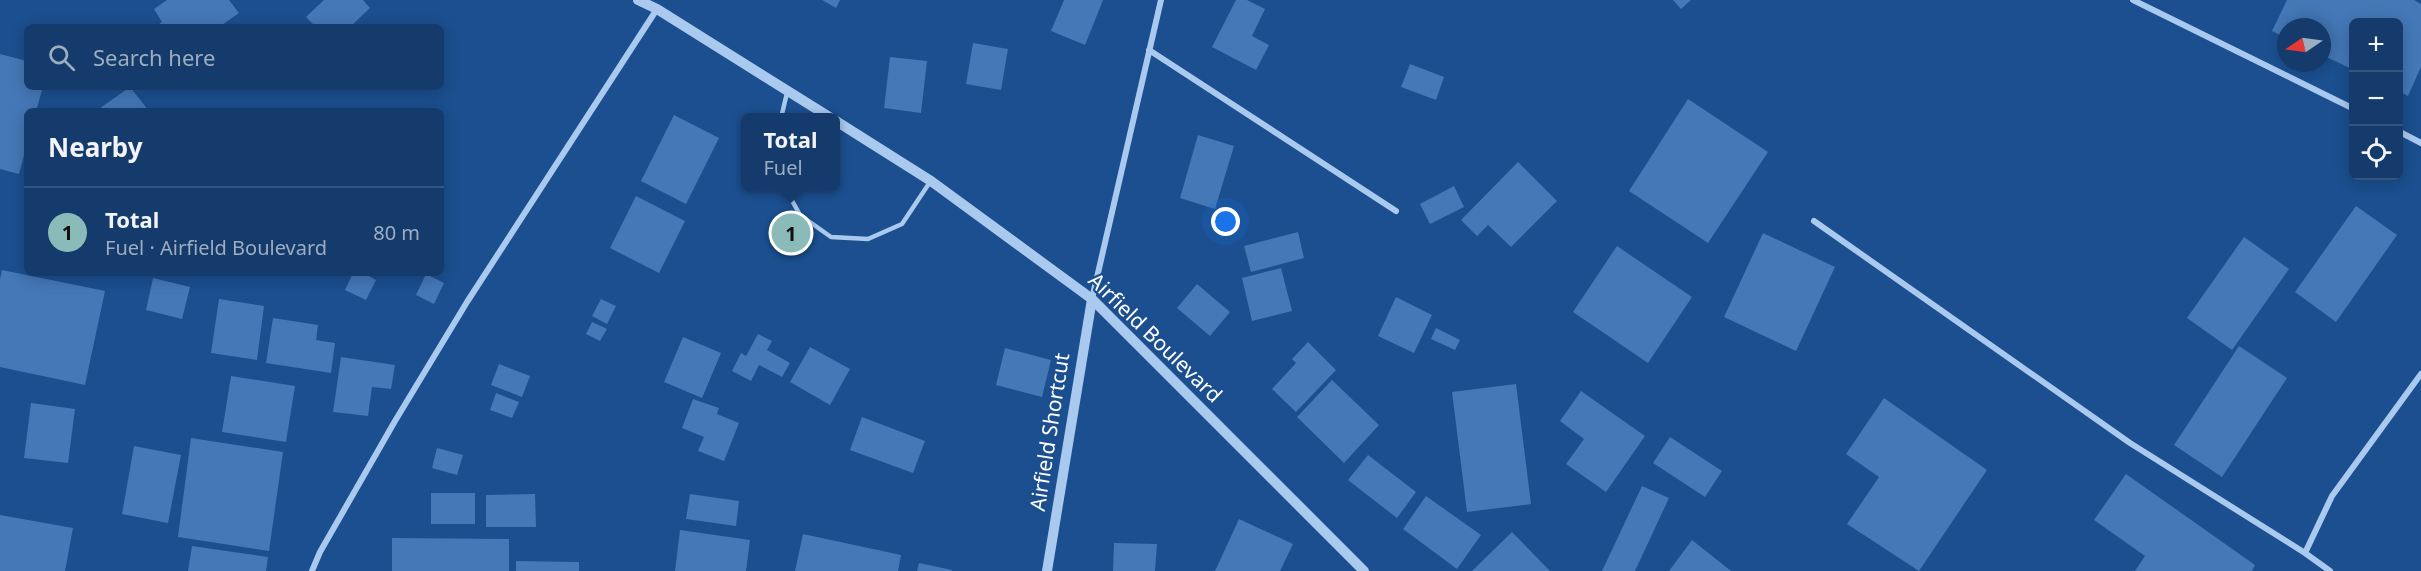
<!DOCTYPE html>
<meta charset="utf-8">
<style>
body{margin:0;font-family:"Noto Sans",sans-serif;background:#214673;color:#f1f3f6}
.controls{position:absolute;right:18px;top:18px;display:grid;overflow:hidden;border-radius:9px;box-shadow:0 3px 15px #0003}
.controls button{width:54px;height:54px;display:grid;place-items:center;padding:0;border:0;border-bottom:2px solid #33557e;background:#143b6b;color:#f1f3f6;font:30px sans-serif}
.compass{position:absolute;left:2277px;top:18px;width:54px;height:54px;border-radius:50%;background:#143b6b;box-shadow:0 3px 15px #0003;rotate:257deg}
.you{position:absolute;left:1226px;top:222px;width:21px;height:21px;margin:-15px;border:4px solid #fff;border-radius:50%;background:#1a73e8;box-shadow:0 0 0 9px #1a73e833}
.badge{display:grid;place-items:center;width:39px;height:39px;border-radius:50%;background:#8bbbb9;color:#111;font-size:20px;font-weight:700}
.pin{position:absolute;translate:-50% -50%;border:3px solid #fff;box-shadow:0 2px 6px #0006}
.popup{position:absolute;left:741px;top:113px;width:99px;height:78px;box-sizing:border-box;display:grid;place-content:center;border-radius:9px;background:#143b6b;filter:drop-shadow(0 2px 4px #0005);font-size:20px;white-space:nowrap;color:#9dadc1}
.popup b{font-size:22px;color:#f1f3f6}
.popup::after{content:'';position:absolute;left:50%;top:100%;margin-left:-12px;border:12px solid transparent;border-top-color:#143b6b}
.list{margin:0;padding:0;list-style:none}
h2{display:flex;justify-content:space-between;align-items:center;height:78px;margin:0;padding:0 24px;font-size:26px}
h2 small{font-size:20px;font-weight:400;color:#9dadc1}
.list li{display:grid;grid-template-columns:39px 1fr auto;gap:18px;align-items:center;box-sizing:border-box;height:90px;padding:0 24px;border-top:2px solid #33557e}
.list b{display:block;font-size:22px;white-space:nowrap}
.list p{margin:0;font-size:20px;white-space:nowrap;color:#9dadc1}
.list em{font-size:20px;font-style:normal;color:#9dadc1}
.icon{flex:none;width:33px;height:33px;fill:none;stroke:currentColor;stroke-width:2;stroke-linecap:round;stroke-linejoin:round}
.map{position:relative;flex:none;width:2421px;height:571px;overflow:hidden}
.search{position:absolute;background:#143b6b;box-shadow:0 3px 15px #0003;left:24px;top:24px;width:420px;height:66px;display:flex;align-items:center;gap:15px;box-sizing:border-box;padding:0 21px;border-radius:9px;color:#9dadc1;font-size:22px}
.panel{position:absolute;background:#143b6b;box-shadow:0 3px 15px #0003;left:24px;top:108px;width:420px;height:168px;border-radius:9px}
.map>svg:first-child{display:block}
</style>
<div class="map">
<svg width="2421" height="571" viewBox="0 0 2421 571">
<rect width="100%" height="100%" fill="#1b4f8f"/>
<path fill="#4478b7" d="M167,0H229L239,13L219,27H155L162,22L154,9Z
M324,0H363L370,8L350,27H316L306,17Z
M822,0H840L836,8Z
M1064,0H1103L1085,45L1051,31Z
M1236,0H1247L1265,9L1252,36L1269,45L1256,70L1212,47Z
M1673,0H1691L1681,9Z
M2287,0H2414L2421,4V67L2408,96L2398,91V22H2354V70L2322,55V27H2286V38L2272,31Z
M973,43L1008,49L1001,90L966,84Z
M0,54L27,61V87H43L36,111H27V144L19,174L0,169Z
M890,57L927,61L921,113L884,108Z
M1410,64L1444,77L1436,100L1401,87Z
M130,87L149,111H96Z
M1688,99L1768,152L1708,243L1629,191Z
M674,115L719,138L686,204L641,181Z
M1198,135L1234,146L1215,209L1180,198Z
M1518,162L1557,201L1511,247L1488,225L1477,236L1461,220Z
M1454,186L1464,207L1430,224L1420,204Z
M636,196L685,221L659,273L610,248Z
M2356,206L2397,235L2336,322L2295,292Z
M1298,232L1304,258L1251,272L1244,246Z
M1763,233L1835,267L1796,351L1724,317Z
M2244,237L2289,269L2232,350L2187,318Z
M1617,246L1692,297L1648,363L1573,312Z
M1281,268L1292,311L1252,321L1242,278Z
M2,270L105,291L85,385L0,367V279Z
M353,273H363L376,280L366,300L345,290Z
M426,274L444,283L434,304L416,295Z
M153,278L190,287L182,319L146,310Z
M1197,284L1230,312L1210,336L1177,308Z
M1396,297L1432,315L1414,353L1378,336Z
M219,299L264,306L257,360L211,353Z
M601,299L616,306L607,324L592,316Z
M273,318L318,325L316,340L335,343L331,373L266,363Z
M592,322L607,329L600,341L586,334Z
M1436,328L1460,340L1455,350L1431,339Z
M758,334L772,341L767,350L790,363L782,377L759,365L751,381L732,371L741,353L746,356Z
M683,337L721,353L702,398L664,382Z
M1308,342L1336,370L1296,412L1272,389L1296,363L1292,359Z
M2239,346L2287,378L2222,477L2174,445Z
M810,347L850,369L830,405L790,382Z
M1005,348L1051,360L1042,397L996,385Z
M341,357L395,365L391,389L372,387L368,416L333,412Z
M499,364L530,376L522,397L491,385Z
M231,376L295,386L286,442L222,432Z
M1332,380L1379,425L1344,463L1297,417Z
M1516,384L1531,504L1467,512L1452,392Z
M1581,391L1645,436L1606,492L1566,464L1584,439L1560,421Z
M496,393L519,402L512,418L490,410Z
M1884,398L1987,470L1919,571L1847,524L1879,477L1846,454Z
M693,399L719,408L717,414L739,423L724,461L698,451L704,437L682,428Z
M31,403L75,409L68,463L24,458Z
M862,417L925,441L913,473L850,450Z
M1670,437L1722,471L1705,497L1653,463Z
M191,438L283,452L269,551L178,537Z
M134,446L181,455L168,523L122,514Z
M437,448L463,455L457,475L432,468Z
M1368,455L1416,492L1397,518L1348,480Z
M2126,474L2255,565L2252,571H2135L2145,556L2094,520Z
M1642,486L1669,498L1635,571H1602Z
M431,493H475V524H431Z
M535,494L536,527H486V495Z
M690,494L739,501L736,526L686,519Z
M1426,496L1481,535L1457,569L1403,529Z
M0,515L73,528L65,571H0Z
M1239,519L1293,544L1280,571H1215Z
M680,530L750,540L746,571H675Z
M1512,532L1550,571H1472Z
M803,534L901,555L898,571H795Z
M392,538L509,539V571H392Z
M1692,540L1731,571H1669Z
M1114,543L1157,544L1155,571H1113Z
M192,546L268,557L266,571H188Z
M516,561L579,562V571H516Z
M919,563L952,570V571H917Z"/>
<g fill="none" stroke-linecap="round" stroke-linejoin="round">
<path stroke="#a9c9ee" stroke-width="4.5" d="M781,118L787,93
M784,186L800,215L831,237L868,239L902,224L930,182"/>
<path stroke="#a9c9ee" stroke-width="6" d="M2133,0L2354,109
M1149,50L1396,211
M2398,131L2421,143
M1814,221L2130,443L2305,553
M1092,299L1161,0
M312,571L320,552L395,421L467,302L657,9
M2330,571L2305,553L2332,496L2421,374"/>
<path stroke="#a9c9ee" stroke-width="10" d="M638,0L657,9L831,118
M836,121L931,181L1092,299L1364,571
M1047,571L1092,299"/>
</g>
<g text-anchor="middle" stroke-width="4.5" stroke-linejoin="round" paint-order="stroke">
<g font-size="21" fill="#fff" stroke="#1b4f8f">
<text transform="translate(1155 338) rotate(44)" y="7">Airfield Boulevard</text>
<text transform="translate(1050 432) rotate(-81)" y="7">Airfield Shortcut</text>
</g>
</g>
</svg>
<div class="controls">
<button>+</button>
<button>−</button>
<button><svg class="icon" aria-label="locate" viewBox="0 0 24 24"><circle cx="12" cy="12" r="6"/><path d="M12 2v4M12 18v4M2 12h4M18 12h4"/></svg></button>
</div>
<svg class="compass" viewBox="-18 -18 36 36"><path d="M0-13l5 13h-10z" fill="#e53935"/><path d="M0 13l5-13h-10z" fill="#9dadc1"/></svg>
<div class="you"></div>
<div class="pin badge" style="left:791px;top:233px">1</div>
<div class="popup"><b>Total</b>Fuel</div>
<div class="search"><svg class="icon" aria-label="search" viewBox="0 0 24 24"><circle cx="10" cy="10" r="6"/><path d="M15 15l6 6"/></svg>Search here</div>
<section class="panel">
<h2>Nearby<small></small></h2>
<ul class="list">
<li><span class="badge">1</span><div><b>Total</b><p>Fuel · Airfield Boulevard</p></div><em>80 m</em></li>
</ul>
</section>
</div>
